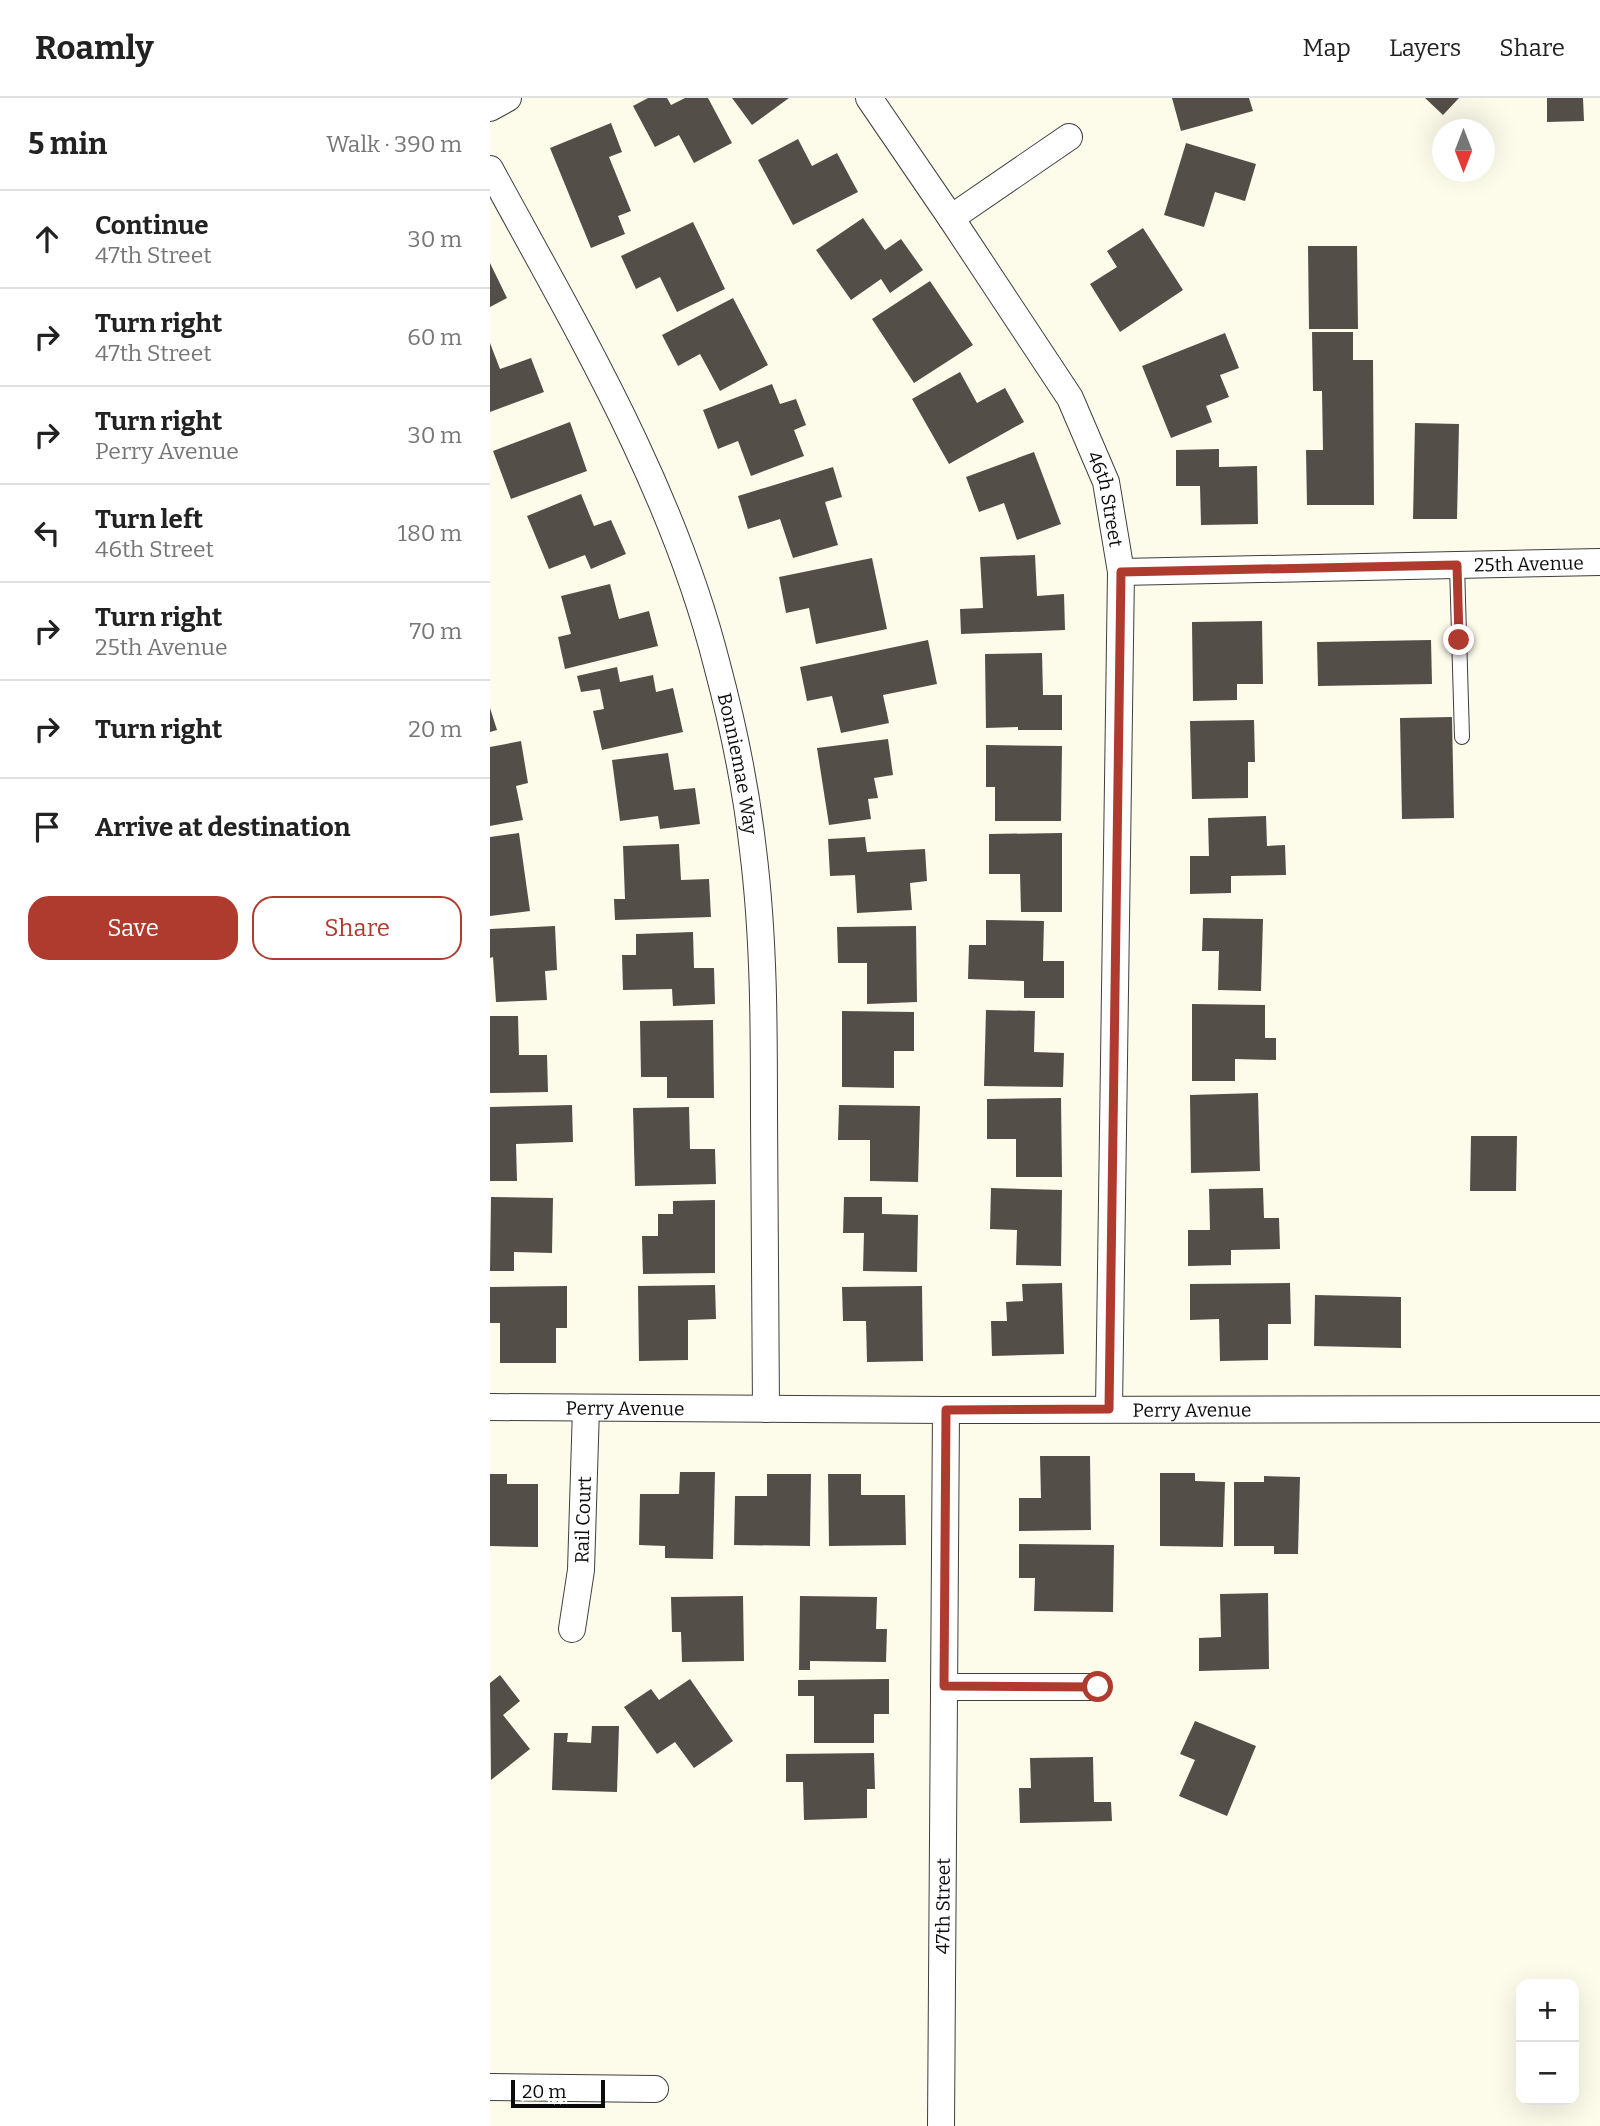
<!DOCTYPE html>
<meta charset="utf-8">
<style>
body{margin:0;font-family:Bitter,serif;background:#f6f6f6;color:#222}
.controls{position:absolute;right:21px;bottom:21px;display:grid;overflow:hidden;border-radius:14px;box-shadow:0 7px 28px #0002}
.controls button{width:63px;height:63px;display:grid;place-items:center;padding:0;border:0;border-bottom:2px solid #e0e0e0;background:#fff;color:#222;font:35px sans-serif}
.compass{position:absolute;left:942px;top:21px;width:63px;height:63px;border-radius:50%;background:#fff;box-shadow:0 7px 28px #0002;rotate:180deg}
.scale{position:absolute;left:21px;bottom:18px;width:94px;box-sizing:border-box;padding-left:7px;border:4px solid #0b0b0b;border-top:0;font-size:19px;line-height:24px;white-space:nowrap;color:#0b0b0b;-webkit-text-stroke:5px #fff;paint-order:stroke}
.stop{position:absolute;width:21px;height:21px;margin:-16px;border:5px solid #af3b2f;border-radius:50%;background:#fff}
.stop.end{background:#af3b2f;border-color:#fff;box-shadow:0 2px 7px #0008}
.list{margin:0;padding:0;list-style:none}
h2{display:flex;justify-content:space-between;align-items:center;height:91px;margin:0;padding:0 28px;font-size:30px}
h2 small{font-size:23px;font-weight:400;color:#767676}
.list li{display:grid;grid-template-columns:46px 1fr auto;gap:21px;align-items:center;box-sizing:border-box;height:98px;padding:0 28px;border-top:2px solid #e0e0e0}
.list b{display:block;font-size:26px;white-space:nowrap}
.list p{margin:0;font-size:23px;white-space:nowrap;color:#767676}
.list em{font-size:23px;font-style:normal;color:#767676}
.actions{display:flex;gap:14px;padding:21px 28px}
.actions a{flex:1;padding:16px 0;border:2px solid #af3b2f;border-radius:21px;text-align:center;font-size:24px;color:#af3b2f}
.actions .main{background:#af3b2f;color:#fff}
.icon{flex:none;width:38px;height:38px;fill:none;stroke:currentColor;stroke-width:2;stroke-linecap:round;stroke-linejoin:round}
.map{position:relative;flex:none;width:1110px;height:2028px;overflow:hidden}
header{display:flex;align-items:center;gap:42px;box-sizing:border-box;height:98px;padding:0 35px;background:#fff;border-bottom:2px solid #e0e0e0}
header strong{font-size:33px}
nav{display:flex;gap:38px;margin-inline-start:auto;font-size:24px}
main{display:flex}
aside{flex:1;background:#fff}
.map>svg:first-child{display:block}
</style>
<header>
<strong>Roamly</strong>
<nav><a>Map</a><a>Layers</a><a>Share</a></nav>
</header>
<main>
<aside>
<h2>5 min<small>Walk · 390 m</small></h2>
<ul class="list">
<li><svg class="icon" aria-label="ahead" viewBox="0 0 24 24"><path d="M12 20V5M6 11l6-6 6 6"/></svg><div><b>Continue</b><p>47th Street</p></div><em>30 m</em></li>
<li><svg class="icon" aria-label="right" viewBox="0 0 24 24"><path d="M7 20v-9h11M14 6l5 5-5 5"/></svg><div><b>Turn right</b><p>47th Street</p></div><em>60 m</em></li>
<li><svg class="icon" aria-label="right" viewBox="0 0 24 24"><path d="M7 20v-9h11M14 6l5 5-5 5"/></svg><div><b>Turn right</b><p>Perry Avenue</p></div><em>30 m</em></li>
<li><svg class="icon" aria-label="left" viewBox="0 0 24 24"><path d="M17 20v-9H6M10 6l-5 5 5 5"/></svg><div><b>Turn left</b><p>46th Street</p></div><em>180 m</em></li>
<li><svg class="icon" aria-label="right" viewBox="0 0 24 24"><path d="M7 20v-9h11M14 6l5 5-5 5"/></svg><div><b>Turn right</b><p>25th Avenue</p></div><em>70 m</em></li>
<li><svg class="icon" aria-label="right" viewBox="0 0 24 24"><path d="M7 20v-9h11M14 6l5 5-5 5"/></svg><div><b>Turn right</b></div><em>20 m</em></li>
<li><svg class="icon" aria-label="arrive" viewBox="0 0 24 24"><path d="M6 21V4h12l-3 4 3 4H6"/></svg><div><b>Arrive at destination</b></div></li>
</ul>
<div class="actions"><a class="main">Save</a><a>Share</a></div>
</aside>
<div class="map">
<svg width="1110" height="2028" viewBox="0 0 1110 2028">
<rect width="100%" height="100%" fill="#fdfceb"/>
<path fill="#534e48" d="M158,0H177L181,7L195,0H218L242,45L204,65L189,37L165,49L143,8Z
M242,0H299L262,27Z
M682,0H759L763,13L691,33Z
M935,0H969L953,17Z
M1057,0H1093L1094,23L1057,24Z
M121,25L132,54L119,59L141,113L128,118L135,136L101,150L60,50Z
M308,41L322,68L347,55L368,94L303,127L268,62Z
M696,45L766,66L755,103L725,94L714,129L674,117Z
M373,120L395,152L411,141L433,172L400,195L391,181L361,202L326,152Z
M203,124L235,191L187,214L170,179L146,191L131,158Z
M653,130L693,192L630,234L600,186L627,169L617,153Z
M818,148H867L868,231H819Z
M0,165L17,200L0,209Z
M440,183L483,247L424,285L382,221Z
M243,200L278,267L230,293L210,256L188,268L172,237Z
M822,234H863V262H883L884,407H817L816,352H833L832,293H823Z
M735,235L749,270L730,277L739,299L716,308L722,324L681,340L652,268Z
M0,245L10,271L41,260L54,294L0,314Z
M470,274L487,305L515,290L534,324L459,366L422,301Z
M282,286L290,306L306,301L316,327L304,332L314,358L261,378L248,343L228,351L213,312Z
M80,324L97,373L21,401L3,353Z
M925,325L969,326L967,421H923Z
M729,351V369L767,368L768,426L711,427L710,388H686V352Z
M544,354L571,426L527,442L514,405L489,414L476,379Z
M343,369L352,399L335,404L348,447L303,460L290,421L258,431L248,398Z
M91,396L104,428L121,422L136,456L101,471L95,457L59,471L37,418Z
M545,457L547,498L574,496L575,532L471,536L470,511L493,510L490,459Z
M382,460L397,531L326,546L319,510L296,515L289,479Z
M120,486L129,521L159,513L168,548L75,571L68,539L81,536L71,498Z
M772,523L773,586H747V602L703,603L702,524Z
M438,542L447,586L393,597L399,625L351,635L342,598L317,603L310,569Z
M941,542L942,586L828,588L827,544Z
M552,555L553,597H572V632H528V629L496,630L495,556Z
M127,569L130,584L163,577L166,594L183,590L193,634L112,652L103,613L114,611L110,591L91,594L87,578Z
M0,610L7,632L0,634Z
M962,619L964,720L912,721L910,620Z
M764,622L765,664H758V700L702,701L700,623Z
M398,641L403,677L384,680L388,700L378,701L381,721L339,727L327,650Z
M31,643L38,685L26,688L33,722L0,728V649Z
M496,647L572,648L571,723H505V689H496Z
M178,655L184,692L205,690L210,726L170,731L168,718L130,723L122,662Z
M776,718L777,748L795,747L796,777L741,778V795L700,796V758H719L718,720Z
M29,735L40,813L0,818V739Z
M572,735V814H531L530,776H499V736Z
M375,739L377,754L435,751L437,783L420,785L422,812L367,815L365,777L340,778L338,741Z
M189,746L191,782L219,781L221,819L125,822L124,801H135L133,748Z
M713,820L773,821L771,893L728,892L729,853H712Z
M496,822L554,823L553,863H574V900H534V883L478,881L479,847H496Z
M65,828L67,872L55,873L57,902L6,904L3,859L0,860V831Z
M426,828L427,904L377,906V865H348L347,829Z
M203,834L204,870H224L225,906L183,908L182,891L133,892L132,857H146V836Z
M702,906L775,907V940H786V962L745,961V983H702Z
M496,912L545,913L544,954L574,955L573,989L494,988Z
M352,913L424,914V953H404V990L352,989Z
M0,918H28L29,957H57L58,994L0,995Z
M223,922L224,1000H177V979H151L150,923Z
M768,995L770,1073L701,1075L700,997Z
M571,1000L572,1079H526V1041H497V1001Z
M82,1007L83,1044L26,1046L27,1083H0V1009Z
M349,1007L430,1008L428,1084L380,1083V1042H348Z
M199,1009L200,1051H225L226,1086L145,1088L143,1010Z
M981,1038H1027L1026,1093H980Z
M501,1090L572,1092L571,1168L526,1167L527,1132L500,1131Z
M773,1090L774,1120H789L790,1151L741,1152V1167L698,1168V1132H720L719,1091Z
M1,1099L63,1100L62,1155L24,1154V1173H0Z
M354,1099H392V1116L428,1117L427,1174L373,1173L374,1135H353Z
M225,1102V1175L153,1176L152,1138H168V1116H183V1103Z
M572,1185L574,1256L502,1258L501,1223H517L516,1204L533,1203L532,1186Z
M800,1185L801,1226H778V1262L730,1263L729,1221L700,1222V1186Z
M225,1187L226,1221L198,1222V1262L149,1263L148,1188Z
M77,1188V1230H66V1265H10V1225H0V1189Z
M432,1188L433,1263L377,1264L376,1223H353L352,1189Z
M825,1197L911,1199V1250L824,1248Z
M550,1358H600L601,1432L529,1433V1400H551Z
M190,1374H225L223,1461L175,1460V1448L149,1447L150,1396H189Z
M670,1375H705V1383L735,1384L733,1449L670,1448Z
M0,1376H17V1386H48V1449L0,1448Z
M277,1376H321L320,1448L244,1447L245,1398H277Z
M338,1376H371V1397H415L416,1447L339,1448Z
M774,1378L810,1379L808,1456H784V1448H744V1384H774Z
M529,1446L624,1447L623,1514L544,1513L545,1480H529Z
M778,1495L779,1571L709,1573V1540L731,1539L730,1496Z
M253,1498L254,1563L192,1564L191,1534H182L181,1499Z
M310,1498L387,1499L386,1531H397L396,1564L320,1563V1572H309Z
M10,1577L30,1603L13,1617L40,1651L1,1682L0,1585Z
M200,1581L243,1643L204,1670L185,1644L167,1656L134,1609L161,1591L169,1602Z
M399,1581V1616H384V1645H324V1598H308V1582Z
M705,1623L766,1648L737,1718L689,1698L705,1662L690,1656Z
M102,1628H129L127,1694L62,1692L64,1635H78L77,1644L101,1645Z
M384,1655L385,1691H377V1720L314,1722L313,1684H296V1656Z
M603,1659L604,1704H621L622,1723L530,1725L529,1690H541L540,1660Z"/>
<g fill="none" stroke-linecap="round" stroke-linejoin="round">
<defs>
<path id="lane" d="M967,467L972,639"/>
<g id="street">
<path id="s1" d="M379,0L461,120L580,300L616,384L631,474L619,1311"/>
<path d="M0,10L18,0"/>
<path id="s2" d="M0,71C87,231 182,389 227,567C243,627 256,690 263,752C274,840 274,929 274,1018C275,1116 275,1213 276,1311"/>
<path d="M461,120L579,39"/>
<path id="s3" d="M631,474L1110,464"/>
<path id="s4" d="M0,1309L456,1312L1110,1311"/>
<path id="s5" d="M82,1531L91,1472L96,1310"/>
<path d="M454,1589H608"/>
<path d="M0,1989L165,1991"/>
<path id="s6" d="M451,2028L456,1312"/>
</g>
</defs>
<use href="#lane" stroke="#3e3e3e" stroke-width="16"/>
<use href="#street" stroke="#3e3e3e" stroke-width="28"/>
<use href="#lane" stroke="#fff" stroke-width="14"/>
<use href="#street" stroke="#fff" stroke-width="26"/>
</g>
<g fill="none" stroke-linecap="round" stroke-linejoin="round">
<path stroke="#af3b2f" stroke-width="9" d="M608,1589L454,1588L456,1312L619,1311L631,474L967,467L969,542"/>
</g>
<g text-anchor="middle" stroke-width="7" stroke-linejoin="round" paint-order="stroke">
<g font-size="19" fill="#0b0b0b" stroke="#fff">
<text dy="7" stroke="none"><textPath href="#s1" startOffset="469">46th Street</textPath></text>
<text dy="7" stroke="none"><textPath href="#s3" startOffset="408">25th Avenue</textPath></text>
<text dy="7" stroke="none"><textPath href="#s2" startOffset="648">Bonniemae Way</textPath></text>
<text dy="7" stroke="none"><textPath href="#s4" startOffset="135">Perry Avenue</textPath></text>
<text dy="7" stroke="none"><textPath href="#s4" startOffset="702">Perry Avenue</textPath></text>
<text dy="7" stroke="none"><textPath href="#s5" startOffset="110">Rail Court</textPath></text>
<text dy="7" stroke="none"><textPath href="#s6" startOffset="220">47th Street</textPath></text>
</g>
</g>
</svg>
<div class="controls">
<button>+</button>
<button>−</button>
</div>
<svg class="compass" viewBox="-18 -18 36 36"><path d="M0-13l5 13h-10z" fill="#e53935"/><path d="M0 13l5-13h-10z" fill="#767676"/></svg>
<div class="scale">20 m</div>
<div class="stop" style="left:608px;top:1589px"></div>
<div class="stop end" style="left:969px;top:542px"></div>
</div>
</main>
